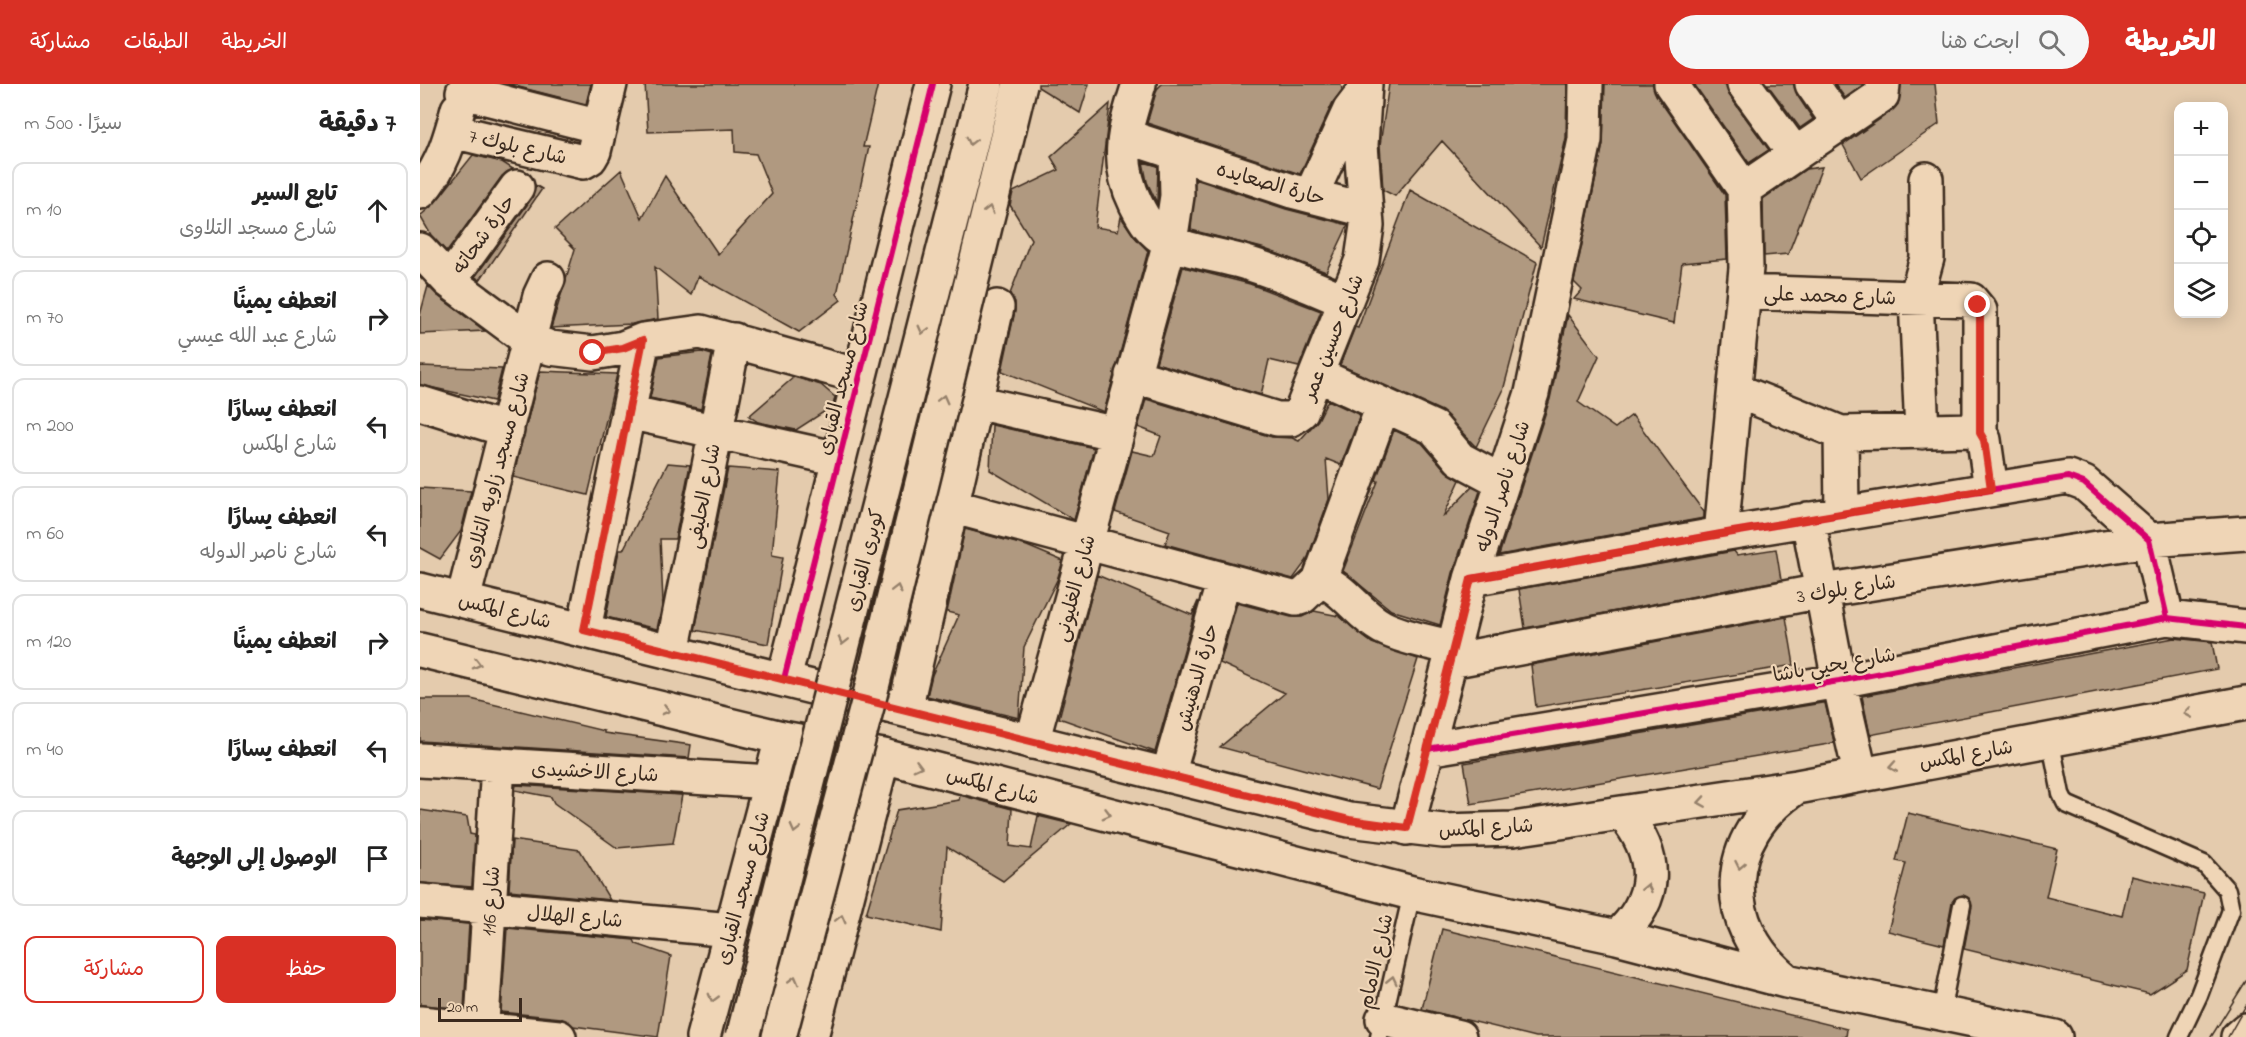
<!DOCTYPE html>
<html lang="ar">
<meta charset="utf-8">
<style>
body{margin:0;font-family:"Indie Flower","Playpen Sans Arabic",sans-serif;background:#f6f6f6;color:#222;direction:rtl}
.controls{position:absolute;right:18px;top:18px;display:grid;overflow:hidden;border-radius:12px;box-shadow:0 3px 15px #0003}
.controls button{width:54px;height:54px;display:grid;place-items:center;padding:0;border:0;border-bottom:2px solid #e0e0e0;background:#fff;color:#222;font:30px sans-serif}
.scale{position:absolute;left:18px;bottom:15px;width:84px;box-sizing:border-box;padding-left:6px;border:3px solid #3b2a1e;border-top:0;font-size:16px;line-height:21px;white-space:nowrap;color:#3b2a1e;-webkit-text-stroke:4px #efd5b6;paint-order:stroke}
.stop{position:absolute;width:18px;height:18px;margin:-14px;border:4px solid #d93025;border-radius:50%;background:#fff}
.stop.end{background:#d93025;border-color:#fff;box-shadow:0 2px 6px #0008}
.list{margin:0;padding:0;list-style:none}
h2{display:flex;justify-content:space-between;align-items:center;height:78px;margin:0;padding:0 24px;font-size:26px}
h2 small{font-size:20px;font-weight:400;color:#767676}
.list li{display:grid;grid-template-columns:39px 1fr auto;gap:18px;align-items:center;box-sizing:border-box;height:96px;margin:0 12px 12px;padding:0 12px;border:2px solid #e0e0e0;border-radius:12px}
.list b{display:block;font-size:22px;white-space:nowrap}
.list p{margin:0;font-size:20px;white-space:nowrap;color:#767676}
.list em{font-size:20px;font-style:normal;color:#767676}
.actions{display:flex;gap:12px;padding:18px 24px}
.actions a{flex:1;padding:14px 0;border:2px solid #d93025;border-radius:12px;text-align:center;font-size:21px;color:#d93025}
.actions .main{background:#d93025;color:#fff}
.icon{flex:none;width:33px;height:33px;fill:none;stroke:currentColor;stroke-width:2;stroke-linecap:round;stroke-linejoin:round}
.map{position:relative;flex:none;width:1826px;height:953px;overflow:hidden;direction:ltr}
header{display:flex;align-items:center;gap:36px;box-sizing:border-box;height:84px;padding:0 30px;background:#d93025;color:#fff}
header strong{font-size:28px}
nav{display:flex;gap:33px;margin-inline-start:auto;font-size:21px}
.search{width:420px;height:54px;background:#f6f6f6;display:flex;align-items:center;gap:15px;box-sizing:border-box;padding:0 21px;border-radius:33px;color:#767676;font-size:22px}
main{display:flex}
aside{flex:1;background:#fff}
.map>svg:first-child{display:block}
</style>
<header>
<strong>الخريطة</strong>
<div class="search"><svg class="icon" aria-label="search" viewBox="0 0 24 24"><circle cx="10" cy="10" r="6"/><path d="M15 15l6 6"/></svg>ابحث هنا</div>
<nav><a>الخريطة</a><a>الطبقات</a><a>مشاركة</a></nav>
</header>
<main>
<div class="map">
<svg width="1826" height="953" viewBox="0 0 1826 953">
<rect width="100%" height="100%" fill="#e4cbad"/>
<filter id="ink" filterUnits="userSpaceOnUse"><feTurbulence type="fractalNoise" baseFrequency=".0167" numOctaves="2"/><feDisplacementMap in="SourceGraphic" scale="12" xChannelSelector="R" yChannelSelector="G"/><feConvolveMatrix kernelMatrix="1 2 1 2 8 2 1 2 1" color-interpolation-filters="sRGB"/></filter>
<g filter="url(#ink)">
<path fill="#b09980" stroke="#3b2a1e" stroke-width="1.5" d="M87,0H171L166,20Z
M225,0H458L443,63H449L417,210L421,216L379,248L278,192L271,211L235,183L238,235L212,240L131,244L155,165L135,145L201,86L222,134L245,92L298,170L352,110L336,70L315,68L314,45L228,48Z
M618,0H669L660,29L618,3Z
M742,0H921L922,6L913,18L880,90L727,39L737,5Z
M969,0H1147L1146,54L1121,163L1022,57L975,112L963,106L960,61Z
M1185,0H1233L1236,11L1305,111L1307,175L1262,179L1254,239L1154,215L1162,206L1154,198L1183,60Z
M1274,0H1306L1309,11L1349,66L1329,79Z
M1347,0H1374L1377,11L1393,35L1380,44Z
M1415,0H1444L1425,14Z
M1481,0H1515L1519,40L1441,94L1423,61L1473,26L1478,20Z
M690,20L675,143L698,147L701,133L714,152L728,167L684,328L582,287L595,227V218L590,210L611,155L590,121L593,108L639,86L631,73Z
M53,71L82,78L93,85L82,92L27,168L11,151L0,132L14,120Z
M723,78L738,82L737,119L727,98Z
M1402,83L1368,170L1344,172L1343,115L1386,85Z
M775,95L866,125L928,141L906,188L842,164L771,146Z
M115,101L122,105L60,196L55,193L112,114Z
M990,106L1117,178L1083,307L1056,363L1022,327L920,281L935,243L938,244Z
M763,183L830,200L901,227L879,283L849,276L841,311L736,279Z
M8,202L18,212L65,247L0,250V231Z
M1148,231L1179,272L1158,318L1195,344L1212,331L1284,428V434L1079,471L1130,315Z
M282,268L292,271L281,325L230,314L239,273Z
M0,282L82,285L74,317L0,301Z
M120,287L197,290L168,411L93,393Z
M374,293L401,301L415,313L413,322L376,346L338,338L329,332Z
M726,315L852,353L872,354L879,357L898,336L908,316L940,331L921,381L906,375L909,415L887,476L873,495L745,460L750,447L695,428L712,367L734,372L741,352L718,343Z
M572,341L674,364L654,436L570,386Z
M974,346L1002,359L1026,387L1040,396L1023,433L1052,403L1060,407L1033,489L1020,541L971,526L923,487L958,397L956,396Z
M248,379L270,381L255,455H240L243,517L237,545L186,533L199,466H203Z
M308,384L360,388L352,471L363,473L348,560L275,546Z
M0,404L51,407L41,447L20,475L0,464Z
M545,445L607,462L643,477L637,496L604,563L599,634L507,612L512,591L539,531L527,528Z
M1356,465L1361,496L1105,544L1099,505L1314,467L1317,471Z
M677,491L772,531L778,517L735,668L639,634Z
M817,519L871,533H882L894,527L919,532L952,559L998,575L957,705L800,663L865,609L800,579Z
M1366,533L1374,581L1116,623L1111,581Z
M1754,554L1792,558L1797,585L1450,651L1442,612Z
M0,615H51L184,647V649L271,661L269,674L0,657Z
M1402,619H1405L1414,658L1409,660L1051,720L1044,679Z
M96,701L262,711L253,759L197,764L134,719L131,713L95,706Z
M540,711L592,725L590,762L611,765L618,732L651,740L583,797L527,763L521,848L446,830L477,726L539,716Z
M0,726L47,733L50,750L55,751L52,803L0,799Z
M1488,729L1637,765L1626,813L1702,832L1711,792L1784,809L1767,886L1730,910L1544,865L1552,822L1549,814L1543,811L1535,814L1532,818L1524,861L1468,847L1486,779L1476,777Z
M92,756L160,766L190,816L89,806Z
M0,836L49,840L44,925L0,921Z
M87,844L214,856L216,860L251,872L238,953L153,942L141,934L81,928Z
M1022,845L1427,945L1426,953H1116L1002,925Z"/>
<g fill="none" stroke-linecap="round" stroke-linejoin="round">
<defs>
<path id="lane" d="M1630,654L1641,710L1646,720L1784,780L1807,806L1811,826L1779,911L1759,953
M1521,929L1542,821
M959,953L992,809"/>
<path id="street" d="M719,0C705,45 694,75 716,120C724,136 731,148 748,157C770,168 799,171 823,178C858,188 892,203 926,217
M1251,0L1324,105L1326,184L1301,450
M1324,0L1375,70
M1392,0L1420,40
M43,8L180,43
M32,47L163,78L170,74L174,67L190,0
M705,52L872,107L946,126
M1324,105L1462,11L1463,0
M0,108C22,84 30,55 38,25
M891,111L930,26L940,13
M0,166L29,197L103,252L130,264L173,269L203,264L223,256L281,248L439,292
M29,197L97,103
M1324,208L1551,216L1560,227V349
M712,291L857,335H871L881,328L942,176L947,142L941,61L945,0
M898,291L1014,344L1040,375L1083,398
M1315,306L1421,349L1553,346L1560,349L1564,356L1571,405
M555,318L697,350
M0,319L87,346
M208,328L419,375
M1502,348L1496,214L1507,174L1506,95
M1421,349L1422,430
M531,422L876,515L882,513L899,497C923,501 937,530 962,543C983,554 1011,558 1033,564
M1388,435L1419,597L1440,689
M1051,495L1301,450L1648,393L1664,399L1729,456L1747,534
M899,497L963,322
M43,516L120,212L128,195
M164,545L223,256
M252,568L314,256
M1030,577L1402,507L1729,456L1826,449
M485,625L577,223
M612,658L750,158L757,112L756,71
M1007,665L1419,597L1747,534L1826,543
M0,676L351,698
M748,691L804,496
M987,744L1051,495L1112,309L1165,56L1166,0
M0,817L311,846
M963,935L1039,953
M0,939L139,953
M61,953L78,681"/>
<path id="secondary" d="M364,595L513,0
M283,953L362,654
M391,953L463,672"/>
<path id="primary" d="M0,506L929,736L1023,747L1093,745L1377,703L1826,619
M0,566L362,654L463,672L992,809L1197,853L1366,897L1635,953
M1197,853C1239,814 1239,773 1204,730
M1366,896C1298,840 1301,753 1375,704
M1818,953L1826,946"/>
</defs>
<use href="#lane" stroke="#3b2a1e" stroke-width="21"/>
<use href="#street" stroke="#3b2a1e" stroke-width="38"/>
<use href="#secondary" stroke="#3b2a1e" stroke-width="38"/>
<use href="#primary" stroke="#3b2a1e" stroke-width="38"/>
<use href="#lane" stroke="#efd5b6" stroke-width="16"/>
<use href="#street" stroke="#efd5b6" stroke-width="33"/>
<use href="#secondary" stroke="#efd5b6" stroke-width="33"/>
<use href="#primary" stroke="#efd5b6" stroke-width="33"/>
<path stroke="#3b2a1e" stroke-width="1.5" d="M1791,953L1826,897
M1808,953L1826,921"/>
<defs>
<path id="primary-bridge" d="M323,953L566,0
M359,953L449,615L600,0"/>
</defs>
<use href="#primary-bridge" stroke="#3b2a1e" stroke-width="38" stroke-linecap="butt"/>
<use href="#primary-bridge" stroke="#efd5b6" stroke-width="33"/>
<defs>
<path id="cycleway" d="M1051,495L1301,450L1648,393L1664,399L1729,456L1747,534
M364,595L513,0
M1007,665L1419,597L1747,534L1826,543"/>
</defs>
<use href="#cycleway" stroke="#efd5b6" stroke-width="10"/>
<use href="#cycleway" stroke="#d6006c" stroke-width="6"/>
</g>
<defs><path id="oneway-chevron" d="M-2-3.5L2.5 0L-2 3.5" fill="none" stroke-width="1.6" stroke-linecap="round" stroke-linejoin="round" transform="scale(1.5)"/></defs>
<g stroke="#95806a">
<use href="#oneway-chevron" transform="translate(551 57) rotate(104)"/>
<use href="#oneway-chevron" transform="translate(569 126) rotate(-76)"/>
<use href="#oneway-chevron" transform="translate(503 246) rotate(104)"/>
<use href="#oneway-chevron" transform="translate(523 315) rotate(-76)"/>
<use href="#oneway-chevron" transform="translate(477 505) rotate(-76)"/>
<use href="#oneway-chevron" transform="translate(423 557) rotate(104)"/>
<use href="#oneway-chevron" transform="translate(57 580) rotate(14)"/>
<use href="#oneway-chevron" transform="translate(246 626) rotate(14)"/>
<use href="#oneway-chevron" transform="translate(1768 629) rotate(170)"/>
<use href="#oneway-chevron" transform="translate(498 682) rotate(15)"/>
<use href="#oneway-chevron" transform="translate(1473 683) rotate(170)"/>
<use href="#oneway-chevron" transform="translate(1282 718) rotate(171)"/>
<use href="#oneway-chevron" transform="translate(687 730) rotate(15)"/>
<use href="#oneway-chevron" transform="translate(375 745) rotate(104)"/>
<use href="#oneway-chevron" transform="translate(1320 781) rotate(101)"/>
<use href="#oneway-chevron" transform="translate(1227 804) rotate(-78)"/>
<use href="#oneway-chevron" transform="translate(421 835) rotate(-76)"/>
<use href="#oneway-chevron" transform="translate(374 896) rotate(-75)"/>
<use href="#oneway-chevron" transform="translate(972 896) rotate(-77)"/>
<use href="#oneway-chevron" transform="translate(293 914) rotate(105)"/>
</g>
</g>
<g fill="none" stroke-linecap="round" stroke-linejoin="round" filter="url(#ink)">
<path stroke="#d93025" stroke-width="8" d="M173,269L203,264L223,256L164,546L929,736L987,744L1051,495L1301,450L1571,405L1564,356L1560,349V227L1558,221"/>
</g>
<g text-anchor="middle" stroke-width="4.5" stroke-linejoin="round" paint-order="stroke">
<g font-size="20" fill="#3b2a1e" stroke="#efd5b6">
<text transform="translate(98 62) rotate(13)" y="7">شارع بلوك 7</text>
<text transform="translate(851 99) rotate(16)" y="7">حارة الصعايده</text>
<text transform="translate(63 150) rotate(-54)" y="7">حارة شحاته</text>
<text transform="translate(1410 211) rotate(2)" y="7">شارع محمد على</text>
<text transform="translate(912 253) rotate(-68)" y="7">شارع حسين عمر</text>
<text transform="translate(422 294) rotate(-76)" y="7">شارع مسجد القبارى</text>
<text transform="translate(76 386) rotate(-75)" y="7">شارع مسجد زاويه التلاوى</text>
<text transform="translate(1082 402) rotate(-72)" y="7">شارع ناصر الدوله</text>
<text transform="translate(283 412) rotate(-79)" y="7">شارع الحليفى</text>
<text transform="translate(444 476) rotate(-76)" y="7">كوبرى القبارى</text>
<text transform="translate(654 504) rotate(-75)" y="7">شارع الغليونى</text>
<text transform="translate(1426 504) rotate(-9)" y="7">شارع بلوك 3</text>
<text transform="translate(85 526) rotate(14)" y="7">شارع المكس</text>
<text transform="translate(1414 580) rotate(-10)" y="7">شارع يحيي باشا</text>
<text transform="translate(776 593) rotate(-74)" y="7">حارة الدهنيش</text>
<text transform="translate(1546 670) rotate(-10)" y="7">شارع المكس</text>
<text transform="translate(175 687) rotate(3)" y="7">شارع الاخشيدى</text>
<text transform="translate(573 701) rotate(15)" y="7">شارع المكس</text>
<text transform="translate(1066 743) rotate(-3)" y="7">شارع المكس</text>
<text transform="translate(322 804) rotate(-75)" y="7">شارع مسجد القبارى</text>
<text transform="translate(70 817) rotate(-86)" y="7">شارع 116</text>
<text transform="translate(155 832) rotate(5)" y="7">شارع الهلال</text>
<text transform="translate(955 877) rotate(-77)" y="7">شارع الامام</text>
</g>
</g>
</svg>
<div class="controls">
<button>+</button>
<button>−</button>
<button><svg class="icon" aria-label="locate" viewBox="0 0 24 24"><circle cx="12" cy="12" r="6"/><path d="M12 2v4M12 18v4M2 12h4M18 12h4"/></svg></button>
<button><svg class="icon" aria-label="layers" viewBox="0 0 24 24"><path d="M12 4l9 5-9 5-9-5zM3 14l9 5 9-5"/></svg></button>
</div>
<div class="scale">20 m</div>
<div class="stop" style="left:173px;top:269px"></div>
<div class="stop end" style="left:1558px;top:221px"></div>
</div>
<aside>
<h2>7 دقيقة<small>سيرًا · 500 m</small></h2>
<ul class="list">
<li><svg class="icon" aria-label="ahead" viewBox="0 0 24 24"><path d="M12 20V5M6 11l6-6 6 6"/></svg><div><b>تابع السير</b><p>شارع مسجد التلاوى</p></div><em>10 m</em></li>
<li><svg class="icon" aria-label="right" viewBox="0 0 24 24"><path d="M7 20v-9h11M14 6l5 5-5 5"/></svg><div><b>انعطف يمينًا</b><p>شارع عبد الله عيسي</p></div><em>70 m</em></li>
<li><svg class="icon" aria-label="left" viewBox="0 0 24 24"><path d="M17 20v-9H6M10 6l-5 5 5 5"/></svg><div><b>انعطف يسارًا</b><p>شارع المكس</p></div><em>200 m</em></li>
<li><svg class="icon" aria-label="left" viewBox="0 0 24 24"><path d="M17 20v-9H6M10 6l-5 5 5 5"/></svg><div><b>انعطف يسارًا</b><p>شارع ناصر الدوله</p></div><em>60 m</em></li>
<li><svg class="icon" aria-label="right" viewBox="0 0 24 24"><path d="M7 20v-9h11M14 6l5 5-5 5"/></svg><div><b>انعطف يمينًا</b></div><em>120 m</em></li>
<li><svg class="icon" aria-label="left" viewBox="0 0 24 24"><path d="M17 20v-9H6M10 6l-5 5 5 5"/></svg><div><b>انعطف يسارًا</b></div><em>40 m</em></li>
<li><svg class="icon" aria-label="arrive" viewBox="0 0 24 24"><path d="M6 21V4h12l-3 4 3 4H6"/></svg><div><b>الوصول إلى الوجهة</b></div></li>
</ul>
<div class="actions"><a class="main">حفظ</a><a>مشاركة</a></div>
</aside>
</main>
